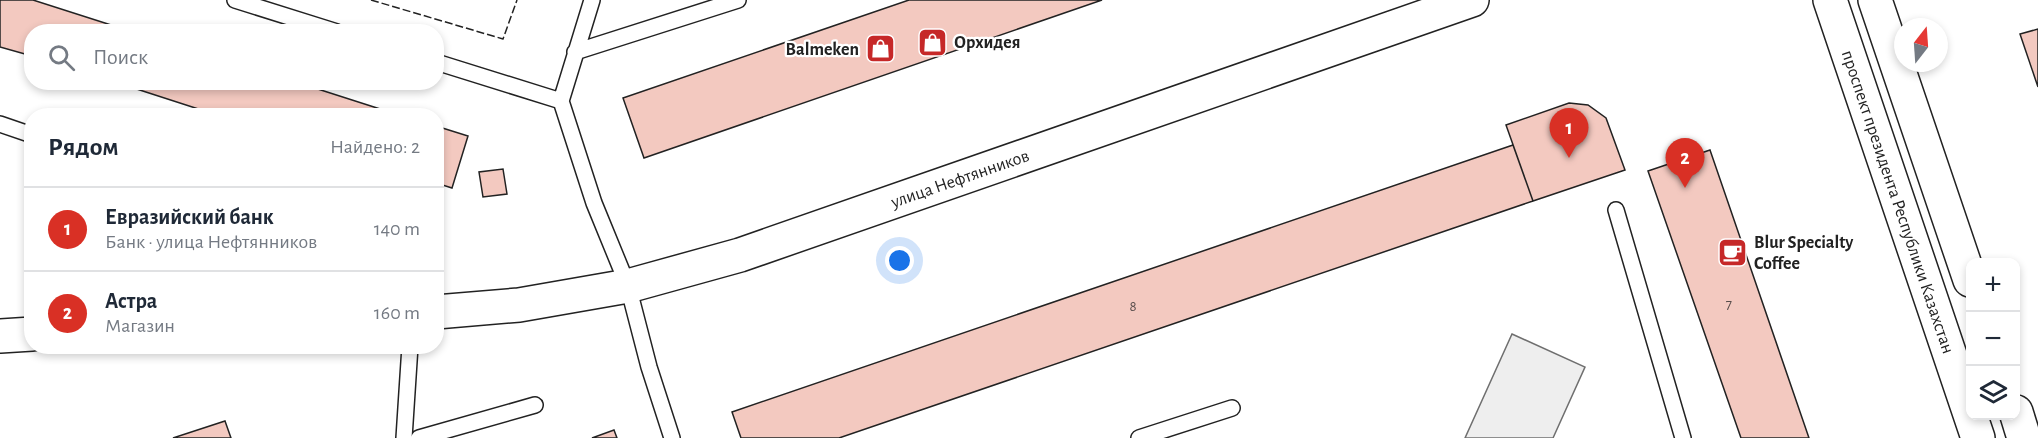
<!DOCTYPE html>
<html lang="ru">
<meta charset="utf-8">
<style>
body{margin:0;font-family:"Alegreya Sans",sans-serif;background:#f6f6f7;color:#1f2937}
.controls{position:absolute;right:18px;bottom:18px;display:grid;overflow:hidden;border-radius:12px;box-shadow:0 3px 9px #0003}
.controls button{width:54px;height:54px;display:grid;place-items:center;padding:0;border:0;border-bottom:2px solid #e0e1e3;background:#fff;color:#1f2937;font:30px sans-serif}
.compass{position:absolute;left:1894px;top:18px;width:54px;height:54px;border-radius:50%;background:#fff;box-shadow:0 3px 9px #0003;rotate:17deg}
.you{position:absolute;left:900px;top:261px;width:21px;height:21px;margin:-15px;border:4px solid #fff;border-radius:50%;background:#1a73e8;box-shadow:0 0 0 9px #1a73e833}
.badge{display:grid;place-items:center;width:39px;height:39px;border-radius:50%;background:#d93025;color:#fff;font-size:20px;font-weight:700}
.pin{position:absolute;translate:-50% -50px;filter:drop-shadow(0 2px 3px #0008)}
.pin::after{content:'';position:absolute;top:32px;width:21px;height:18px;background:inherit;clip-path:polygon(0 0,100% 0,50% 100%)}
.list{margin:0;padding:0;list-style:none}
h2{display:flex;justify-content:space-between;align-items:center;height:78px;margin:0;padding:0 24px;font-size:26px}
h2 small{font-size:20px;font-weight:400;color:#747a83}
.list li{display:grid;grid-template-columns:39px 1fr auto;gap:18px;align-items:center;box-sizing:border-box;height:84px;padding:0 24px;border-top:2px solid #e0e1e3}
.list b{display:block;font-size:22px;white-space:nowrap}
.list p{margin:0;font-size:20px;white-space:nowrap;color:#747a83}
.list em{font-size:20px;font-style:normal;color:#747a83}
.icon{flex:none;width:33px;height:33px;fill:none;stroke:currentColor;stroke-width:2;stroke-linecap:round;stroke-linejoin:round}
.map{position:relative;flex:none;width:2038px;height:438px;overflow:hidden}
.search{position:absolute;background:#fff;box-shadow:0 3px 9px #0003;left:24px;top:24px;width:420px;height:66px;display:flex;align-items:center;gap:15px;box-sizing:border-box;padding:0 21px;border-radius:24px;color:#747a83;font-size:22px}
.panel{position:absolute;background:#fff;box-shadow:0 3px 9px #0003;left:24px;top:108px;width:420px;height:246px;border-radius:24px}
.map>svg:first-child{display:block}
</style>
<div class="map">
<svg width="2038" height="438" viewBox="0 0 2038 438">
<rect width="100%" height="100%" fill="#fff"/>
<path fill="#eee" stroke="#6f6f6f" stroke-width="1.5" d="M1512,334L1585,367L1553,438H1465Z"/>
<path fill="#f3c9c0" stroke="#222" stroke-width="1.5" d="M0,0H33L133,32H32V56L0,47Z
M909,0H1102L644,158L623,98Z
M2038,29V87L2020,34Z
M115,82H296L402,116H220Z
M1569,103L1588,105L1606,118L1625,170L1533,201L1506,125Z
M436,126L468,136L452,188L436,183Z
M1513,145L1533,201L839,438H741L732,412Z
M1710,150L1809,438H1741L1648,171Z
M503,169L507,194L483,197L479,172Z
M225,421L231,438H173Z
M614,430L617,438H592Z"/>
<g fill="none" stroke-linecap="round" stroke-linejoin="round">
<defs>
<path id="lane" d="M235,0L337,32
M592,0L561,101L594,203L628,286L649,367L672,438
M575,52L738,0
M436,62L561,101
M0,124L32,135
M1616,210L1683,438
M404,438L410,346
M419,438L535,405
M1139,438L1232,408"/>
<g id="secondary">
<path id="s1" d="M1830,0L1978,438"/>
<path d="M1875,0L1970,280"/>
<path id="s2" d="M436,312L519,305L628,286L740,255L1472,0"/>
<path d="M0,336L32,334"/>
<path d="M2016,412L2024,438"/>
</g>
</defs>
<use href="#lane" stroke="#222" stroke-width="18"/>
<use href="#secondary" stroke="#222" stroke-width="36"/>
<use href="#lane" stroke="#fff" stroke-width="15"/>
<use href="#secondary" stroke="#fff" stroke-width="33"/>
<path stroke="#222" stroke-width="1.5" stroke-dasharray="8 3" stroke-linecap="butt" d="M371,0L503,39L517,0"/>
</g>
<defs>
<symbol id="shop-square" viewBox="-11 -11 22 22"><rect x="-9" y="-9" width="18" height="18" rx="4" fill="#c62828" stroke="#fff"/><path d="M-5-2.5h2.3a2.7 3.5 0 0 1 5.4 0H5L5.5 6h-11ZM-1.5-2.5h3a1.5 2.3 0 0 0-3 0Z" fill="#fff"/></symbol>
<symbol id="cafe-square" viewBox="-11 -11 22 22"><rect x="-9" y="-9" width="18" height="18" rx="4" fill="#c62828" stroke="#fff"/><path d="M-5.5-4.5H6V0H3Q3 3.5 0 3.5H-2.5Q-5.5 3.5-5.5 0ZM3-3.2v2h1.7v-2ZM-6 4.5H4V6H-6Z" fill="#fff"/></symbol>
</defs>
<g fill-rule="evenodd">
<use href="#shop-square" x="916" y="26" width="33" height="33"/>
<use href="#shop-square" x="864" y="32" width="33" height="33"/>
<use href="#cafe-square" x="1716" y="236" width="33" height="33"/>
</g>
<g text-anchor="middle" stroke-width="4.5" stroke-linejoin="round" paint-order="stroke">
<g font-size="15" fill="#564c4a">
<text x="1729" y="309">7</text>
<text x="1133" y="311">8</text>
</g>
<g font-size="18" font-weight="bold" fill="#222" stroke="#fff" text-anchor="start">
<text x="954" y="48">Орхидея</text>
<text x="859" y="55" text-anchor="end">Balmeken</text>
<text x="1754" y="248">Blur Specialty<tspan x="1754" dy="21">Coffee</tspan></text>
</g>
<g font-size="18" fill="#222" stroke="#fff">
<text dy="6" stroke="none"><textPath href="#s2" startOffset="543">улица Нефтянников</textPath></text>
<text dy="6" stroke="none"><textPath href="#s1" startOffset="213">проспект президента Республики Казахстан</textPath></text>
</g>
</g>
</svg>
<div class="controls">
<button>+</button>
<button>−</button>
<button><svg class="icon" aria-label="layers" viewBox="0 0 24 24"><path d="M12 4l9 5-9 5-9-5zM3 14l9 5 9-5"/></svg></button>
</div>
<svg class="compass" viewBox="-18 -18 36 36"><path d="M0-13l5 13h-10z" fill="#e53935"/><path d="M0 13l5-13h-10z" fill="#747a83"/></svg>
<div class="you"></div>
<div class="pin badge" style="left:1569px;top:158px">1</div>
<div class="pin badge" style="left:1685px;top:188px">2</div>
<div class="search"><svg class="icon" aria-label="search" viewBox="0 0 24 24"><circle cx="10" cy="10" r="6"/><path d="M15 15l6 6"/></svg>Поиск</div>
<section class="panel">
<h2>Рядом<small>Найдено: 2</small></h2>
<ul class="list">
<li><span class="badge">1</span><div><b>Евразийский банк</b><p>Банк · улица Нефтянников</p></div><em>140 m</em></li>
<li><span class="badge">2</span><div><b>Астра</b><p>Магазин</p></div><em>160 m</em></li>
</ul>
</section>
</div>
